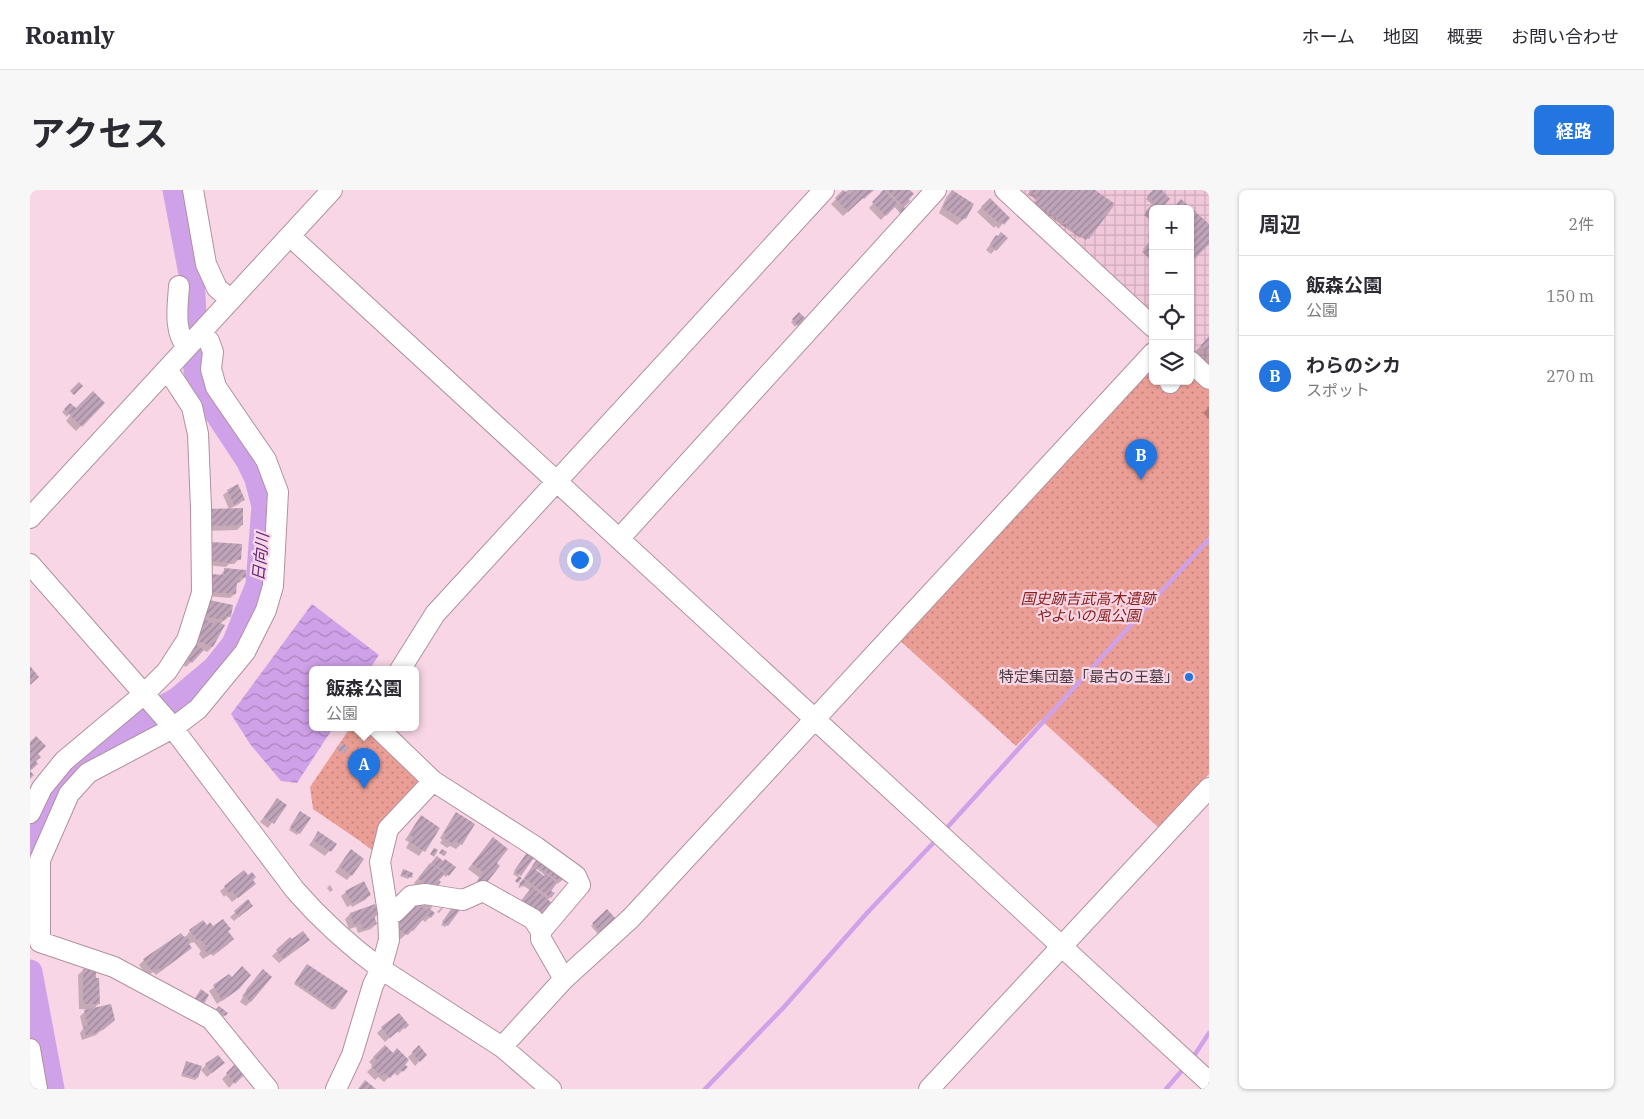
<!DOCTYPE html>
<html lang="ja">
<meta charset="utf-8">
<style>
body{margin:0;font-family:"IBM Plex Serif","Noto Sans JP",serif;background:#f7f7f7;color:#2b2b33}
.controls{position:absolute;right:15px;top:15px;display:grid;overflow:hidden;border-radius:8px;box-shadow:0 1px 4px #0004}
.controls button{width:45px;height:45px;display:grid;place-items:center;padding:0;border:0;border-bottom:1px solid #e1e1e2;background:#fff;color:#2b2b33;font:25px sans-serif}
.you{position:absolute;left:549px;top:369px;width:18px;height:18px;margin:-12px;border:4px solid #fff;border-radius:50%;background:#1a73e8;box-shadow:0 0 0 8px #1a73e833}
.badge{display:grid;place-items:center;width:32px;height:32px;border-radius:50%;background:#2375df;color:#fff;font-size:16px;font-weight:700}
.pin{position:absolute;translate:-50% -41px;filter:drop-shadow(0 1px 2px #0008)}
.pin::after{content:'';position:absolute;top:26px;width:18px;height:15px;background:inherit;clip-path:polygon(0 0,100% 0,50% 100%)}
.popup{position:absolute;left:279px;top:476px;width:110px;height:65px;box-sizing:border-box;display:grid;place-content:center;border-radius:8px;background:#fff;filter:drop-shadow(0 1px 4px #0005);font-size:16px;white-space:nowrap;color:#7c7c81}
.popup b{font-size:19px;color:#2b2b33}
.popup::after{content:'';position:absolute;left:50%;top:100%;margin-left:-10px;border:10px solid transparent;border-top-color:#fff}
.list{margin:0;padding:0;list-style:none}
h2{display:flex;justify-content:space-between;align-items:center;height:65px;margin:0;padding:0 20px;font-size:21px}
h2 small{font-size:16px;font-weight:400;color:#7c7c81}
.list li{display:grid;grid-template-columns:32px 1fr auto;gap:15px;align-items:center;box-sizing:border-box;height:80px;padding:0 20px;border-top:1px solid #e1e1e2}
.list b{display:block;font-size:19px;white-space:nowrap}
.list p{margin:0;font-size:16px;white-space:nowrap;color:#7c7c81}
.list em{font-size:16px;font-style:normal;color:#7c7c81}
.icon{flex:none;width:28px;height:28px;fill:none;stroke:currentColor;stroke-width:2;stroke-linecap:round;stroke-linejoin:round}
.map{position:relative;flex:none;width:1179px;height:899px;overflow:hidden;border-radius:8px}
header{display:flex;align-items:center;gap:30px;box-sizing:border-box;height:70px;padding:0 25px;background:#fff;border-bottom:1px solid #e1e1e2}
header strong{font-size:24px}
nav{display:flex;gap:28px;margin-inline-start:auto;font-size:18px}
.intro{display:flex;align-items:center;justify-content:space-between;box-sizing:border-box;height:120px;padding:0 30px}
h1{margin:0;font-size:35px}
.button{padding:12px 22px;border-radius:8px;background:#2375df;color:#fff;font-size:18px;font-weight:700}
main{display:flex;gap:30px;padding:0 30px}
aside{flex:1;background:#fff;border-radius:8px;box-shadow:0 1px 4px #0004}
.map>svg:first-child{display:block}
</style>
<header>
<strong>Roamly</strong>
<nav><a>ホーム</a><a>地図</a><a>概要</a><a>お問い合わせ</a></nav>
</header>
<div class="intro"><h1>アクセス</h1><a class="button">経路</a></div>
<main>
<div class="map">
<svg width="1179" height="899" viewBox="0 0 1179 899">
<defs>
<pattern id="industrial-grid" width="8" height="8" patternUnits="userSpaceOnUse" patternTransform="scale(1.25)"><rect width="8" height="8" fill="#f1c7da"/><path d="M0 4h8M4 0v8" fill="none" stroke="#d0acbc"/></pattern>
<pattern id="grass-dots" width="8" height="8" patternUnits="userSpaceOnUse" patternTransform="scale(1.25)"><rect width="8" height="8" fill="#ea9e95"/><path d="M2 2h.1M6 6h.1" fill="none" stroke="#bf827b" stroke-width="1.8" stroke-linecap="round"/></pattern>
<pattern id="water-waves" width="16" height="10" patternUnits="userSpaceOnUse" patternTransform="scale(1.25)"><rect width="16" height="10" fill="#cfa1e9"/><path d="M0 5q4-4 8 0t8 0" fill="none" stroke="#aa84be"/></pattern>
<pattern id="building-hatch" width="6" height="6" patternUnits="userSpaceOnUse" patternTransform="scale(1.25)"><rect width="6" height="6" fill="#bfa4ba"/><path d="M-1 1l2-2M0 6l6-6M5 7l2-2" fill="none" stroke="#9d8799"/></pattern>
</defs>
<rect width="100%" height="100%" fill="#f8d6e5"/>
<path fill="url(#industrial-grid)" d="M987,0H1179V177L1160,159V19H1123V125Z"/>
<path fill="url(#grass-dots)" d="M1123,169V191H1160V180L1179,198V584L1129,638L1011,530L986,556L867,448Z
M320,538H336L389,586L392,596L343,661L330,651L283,619L280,597Z"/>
<path fill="url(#water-waves)" d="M282,414L349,465L339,480H283V538H303L267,593L251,591L220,554L201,524Z"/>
<path fill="#0003" fill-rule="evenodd" d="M818,0H842L813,26L801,14L814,1L815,2Z
M853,0H878L872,17L873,27L864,16L851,30L839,18L852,4L850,3Z
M1001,0H1063L1058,48L1056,50L1051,47L1050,48L1004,15L1007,10L998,4Z
M1124,0H1130L1123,19V27L1120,30L1114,25L1123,15L1116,9Z
M922,1L935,28L927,35L909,23L917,6Z
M960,9L978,28L968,39L966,36L964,38L947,22Z
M1123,41V72L1112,62L1122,51L1118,47Z
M976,48L961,64L956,60L962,52Z
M1123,73V80L1122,81L1119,77Z
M769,124L773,128L765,137L761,132Z
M1179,147V176L1164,163Z
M73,213L46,241L36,231L42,223L41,222L37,227L32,222L40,215L45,220Z
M1179,217V229L1173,223Z
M198,301L214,309L209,314L199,319L193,305Z
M174,326L212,335L207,340L175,341Z
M183,353L209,369L204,374H199L196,377L176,375L178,358Z
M195,379L215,387L210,392L206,394L205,404L200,408L176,406Z
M174,417L200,426L190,434L194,436L182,457L177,462L173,460L156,477L150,473Z
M247,610L255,615L238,638L230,632Z
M427,623L431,654L426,659L420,656L417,658L410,653L412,650L410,648L422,628Z
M268,625L269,643L267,645L259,640Z
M391,627L408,638L389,666L376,658L379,652L375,650Z
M288,643L305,654L295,666L279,655Z
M463,648L465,673L459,688L446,694L450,688L438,679Z
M497,664L488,687L490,688L485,695L489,688L483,684Z
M316,666L321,685L317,690L305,682Z
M407,667L413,672L424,677L416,687L413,684L398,705L384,693Z
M506,671L530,692L527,694L526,692L519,701L523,704L517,711L492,695L490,698L488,697ZM507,679L516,686L514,688L505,681Z
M373,681L380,687L378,689L370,686Z
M214,682L225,694L202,712L196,705L194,707L190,701Z
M300,695L303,700L300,702L297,698Z
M316,702L340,705L335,710L322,717L321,715L317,717L311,706Z
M218,711L217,720L204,731L200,727Z
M393,712L404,714L400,720V727L395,732L392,729L378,745L376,744L371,749L365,744L364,737L370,731Z
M345,715L348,724L344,728L346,734L341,739L328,743L326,737L319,739L315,729L320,724Z
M412,717L413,718L409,723L407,722Z
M422,719L417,735L415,737L411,735Z
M577,721L585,729L568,744L561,736Z
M177,737L196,741L198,754L183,766L181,764L173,769L169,764L171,761L164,752L162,753L160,752L157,754L155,763L126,785L123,782L117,786L109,775L114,770L154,749L160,741Z
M260,749L273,754L249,773L242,766Z
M275,777L305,818L302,820L264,794Z
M53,780L68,814L63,820L49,819L48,785Z
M228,785L221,811L216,816L210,812L213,807L212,806Z
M199,786L209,798L187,814L179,801Z
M189,817L196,823L192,828L185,821Z
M55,822L78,834L66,845L52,850L50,843L53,839L50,826Z
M377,835L369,843L367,841L355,852L347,843L352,838Z
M355,856L376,877L367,886L364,882L354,892L348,887L345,890L337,882L343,876L339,872Z
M389,857L395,865L385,876L378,867Z
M156,873L167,888L165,890L151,886Z
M193,873L177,887L171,880L176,875Z
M206,875L212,884L199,898L192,889Z"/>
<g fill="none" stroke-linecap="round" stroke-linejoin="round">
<path stroke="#cfa1e9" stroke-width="4.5" d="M914,641L1179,349
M1162,869L1179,843
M675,899L754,817L837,723L907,649
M1136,899L1155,877"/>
<path stroke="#cfa1e9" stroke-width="25" d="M0,655L3,639L14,612L30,589L54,567L110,530L147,510L185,478L204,454L228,395L234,316L227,289L218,270L169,196L166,181L164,124L162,89L145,0
M0,782L22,899"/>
</g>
<path fill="url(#building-hatch)" d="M813,0L820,5L825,0H844L834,9L833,8L818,22L805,8Z
M854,0L868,14L856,26L842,12Z
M857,0H880L884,4L879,9L880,11L874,17L879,22L876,26L868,18L872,15Z
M922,0L944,14L936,29L934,28L933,30L913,18Z
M1000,0H1013L1008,7L999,2Z
M1014,0H1065L1085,14L1059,49L1054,46L1053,47L1005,13Z
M1123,0H1132L1140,9L1131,19H1123V29L1115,22L1124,12L1117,6Z
M960,8L980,28L974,35L972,32L970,34L951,17Z
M1151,9L1179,34V54L1160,74V19H1142Z
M971,42L978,48L966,61L960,54L966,45L968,46Z
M1123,48V68L1113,59Z
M769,122L775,128L768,136L762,129Z
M1179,146V162L1171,155Z
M49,192L53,196L44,205L40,201Z
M63,201L75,213L52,237L34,219L40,213L46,218Z
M208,294L215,310L204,315L197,300Z
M213,318V335L179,336L178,319Z
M182,352L212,354L211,370L202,369V373L181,371Z
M194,378L216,380V388L210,387L209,392H207L206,404L180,402L181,384L194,385Z
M179,410L203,415L201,427L196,426L195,430L176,427Z
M174,429L184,434L185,431L195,435L183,457L168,451L167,453L164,452Z
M166,455L174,460L162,473L154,467L162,457Z
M0,476L9,487L0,495Z
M6,546L16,556L8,564L11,567L6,571L8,574L0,581L4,585L0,589V552Z
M314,553L318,558L314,563H311L307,559Z
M247,608L257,615L244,634L234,627Z
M270,621L281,628L270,644L260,637Z
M426,622L445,634L432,655L425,651L423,654L414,648L416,644L414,643Z
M391,625L410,638L395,662L380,652L383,647L379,644Z
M288,641L307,654L301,662L283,650Z
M463,647L478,659L467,673L470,676L454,696L447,691L453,682L442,674Z
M404,658L408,660L404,667L400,664Z
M321,659L334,669L322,686L309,676Z
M412,659L417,662L414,666L409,663Z
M498,661L505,666L491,686L484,681Z
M407,666L413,671L415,669L426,677L419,686L414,682L415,681L401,673Z
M508,668L535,686L530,692L508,677L506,679L502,676Z
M400,673L415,684L409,690L411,692L403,701L388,688Z
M502,677L514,686L516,684L527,693L521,701L525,703L521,708L494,688Z
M373,679L383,683L382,688L371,684Z
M214,680L218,685L222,682L226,687L223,690L226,694L208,708L202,701L199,703L194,696Z
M489,686L492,688L488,693L485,691Z
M493,689L496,692L493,697L489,694Z
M334,691L341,705L327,713L326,711L322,713L315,701Z
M502,697L522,713L511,726L490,712Z
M218,709L223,716L209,727L204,721Z
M383,710L397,721L399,718L405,723L401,728L397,725L383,741L381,740L377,745L369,739L372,735L368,732Z
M345,714L349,724L344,726L347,734L333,739L331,733L324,735L320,723Z
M424,715L430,720L418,736L412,732Z
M577,719L586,729L571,743L562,733Z
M193,729L201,739L198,741L204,749L188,762L186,760L179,765L173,758L176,756L169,748L167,750L159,740L173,730L177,735L180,732L183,736Z
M273,741L280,750L254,769L246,760L260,747L262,749Z
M151,743L154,747L156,746L161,753L159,754L162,758L131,781L129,778L123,782L113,769Z
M277,774L318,801L305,819L265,792Z
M212,776L221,785L209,799L192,811L183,795L199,784L202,787Z
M53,779H66V788H69L70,814H53Z
M233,779L242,787L221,812L214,806L217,802L216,800Z
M171,799L179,805L174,814L165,808Z
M81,814L85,830L73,840L56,846L54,837L58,836L54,820Z
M189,816L198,823L195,826L186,819Z
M369,823L379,835L375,839L373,837L360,848L351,837Z
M355,855L363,863L367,858L379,870L375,875L378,877L373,882L370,878L360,888L354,883L351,886L341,876L347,870L343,867Z
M389,855L397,865L390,872L382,862Z
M188,865L195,873L182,883L175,874Z
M156,871L172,876L168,888L152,884Z
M206,873L214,885L205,894L196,883Z
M335,890L346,899H328Z"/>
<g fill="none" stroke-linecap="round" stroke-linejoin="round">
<defs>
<path id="minor" d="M163,0L176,74L187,98L201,110
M975,0L1123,137
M260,46L1179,892
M149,96C148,115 143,141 157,157
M171,142L179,151L183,162L181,179L186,197L236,270L248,302L243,396L236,420L215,462L168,519L143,538L58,583L39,604L10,670V752L84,777L181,829L238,899
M1160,171L1179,189
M1140,193L1141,191
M0,328L302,0
M589,349L906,0
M0,374L136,529L265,700C291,730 320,756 351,779L472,857L521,899
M370,480L405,424L794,0
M348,538L403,591L506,657L546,686L550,695L511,741
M0,623L12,598L34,571L114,504L137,481L157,450L172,403L171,318L168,244L162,217L143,188L136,180
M358,723L365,722L381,706L395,704L433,710L453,701L503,729L511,741V749L534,789
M472,857L534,789L601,728L1123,163
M0,859L7,899
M306,899L322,865L343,795L351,779L359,750L358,723L350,672L358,639L403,591
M899,899L1179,598"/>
</defs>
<use href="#minor" stroke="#b1919f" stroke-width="22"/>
<use href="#minor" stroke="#fff" stroke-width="20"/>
</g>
<circle fill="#2375df" stroke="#f8d6e5" stroke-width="2" cx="1159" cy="487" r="5"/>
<g text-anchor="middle" stroke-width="4.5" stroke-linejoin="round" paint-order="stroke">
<g font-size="15" font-style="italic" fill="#88201c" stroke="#f8d6e5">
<text x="1058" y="414">国史跡吉武高木遺跡<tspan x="1058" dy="17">やよいの風公園</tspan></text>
</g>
<g font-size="15" fill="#46393f" stroke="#f8d6e5" text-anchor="end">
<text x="1149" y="492">特定集団墓「最古の王墓」</text>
</g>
<g font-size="16" font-style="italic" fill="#5f2679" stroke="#f8d6e5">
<text transform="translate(230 367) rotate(-84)" y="6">日向川</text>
</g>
</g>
</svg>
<div class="controls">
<button>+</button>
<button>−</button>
<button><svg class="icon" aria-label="locate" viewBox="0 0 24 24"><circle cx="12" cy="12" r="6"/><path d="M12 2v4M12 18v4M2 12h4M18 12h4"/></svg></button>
<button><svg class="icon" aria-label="layers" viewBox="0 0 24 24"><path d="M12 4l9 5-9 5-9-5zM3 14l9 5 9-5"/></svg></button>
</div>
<div class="you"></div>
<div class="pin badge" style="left:334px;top:599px">A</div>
<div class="popup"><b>飯森公園</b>公園</div>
<div class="pin badge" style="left:1111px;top:290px">B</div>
</div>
<aside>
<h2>周辺<small>2件</small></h2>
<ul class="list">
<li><span class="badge">A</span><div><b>飯森公園</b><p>公園</p></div><em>150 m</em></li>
<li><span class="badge">B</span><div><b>わらのシカ</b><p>スポット</p></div><em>270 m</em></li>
</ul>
</aside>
</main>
